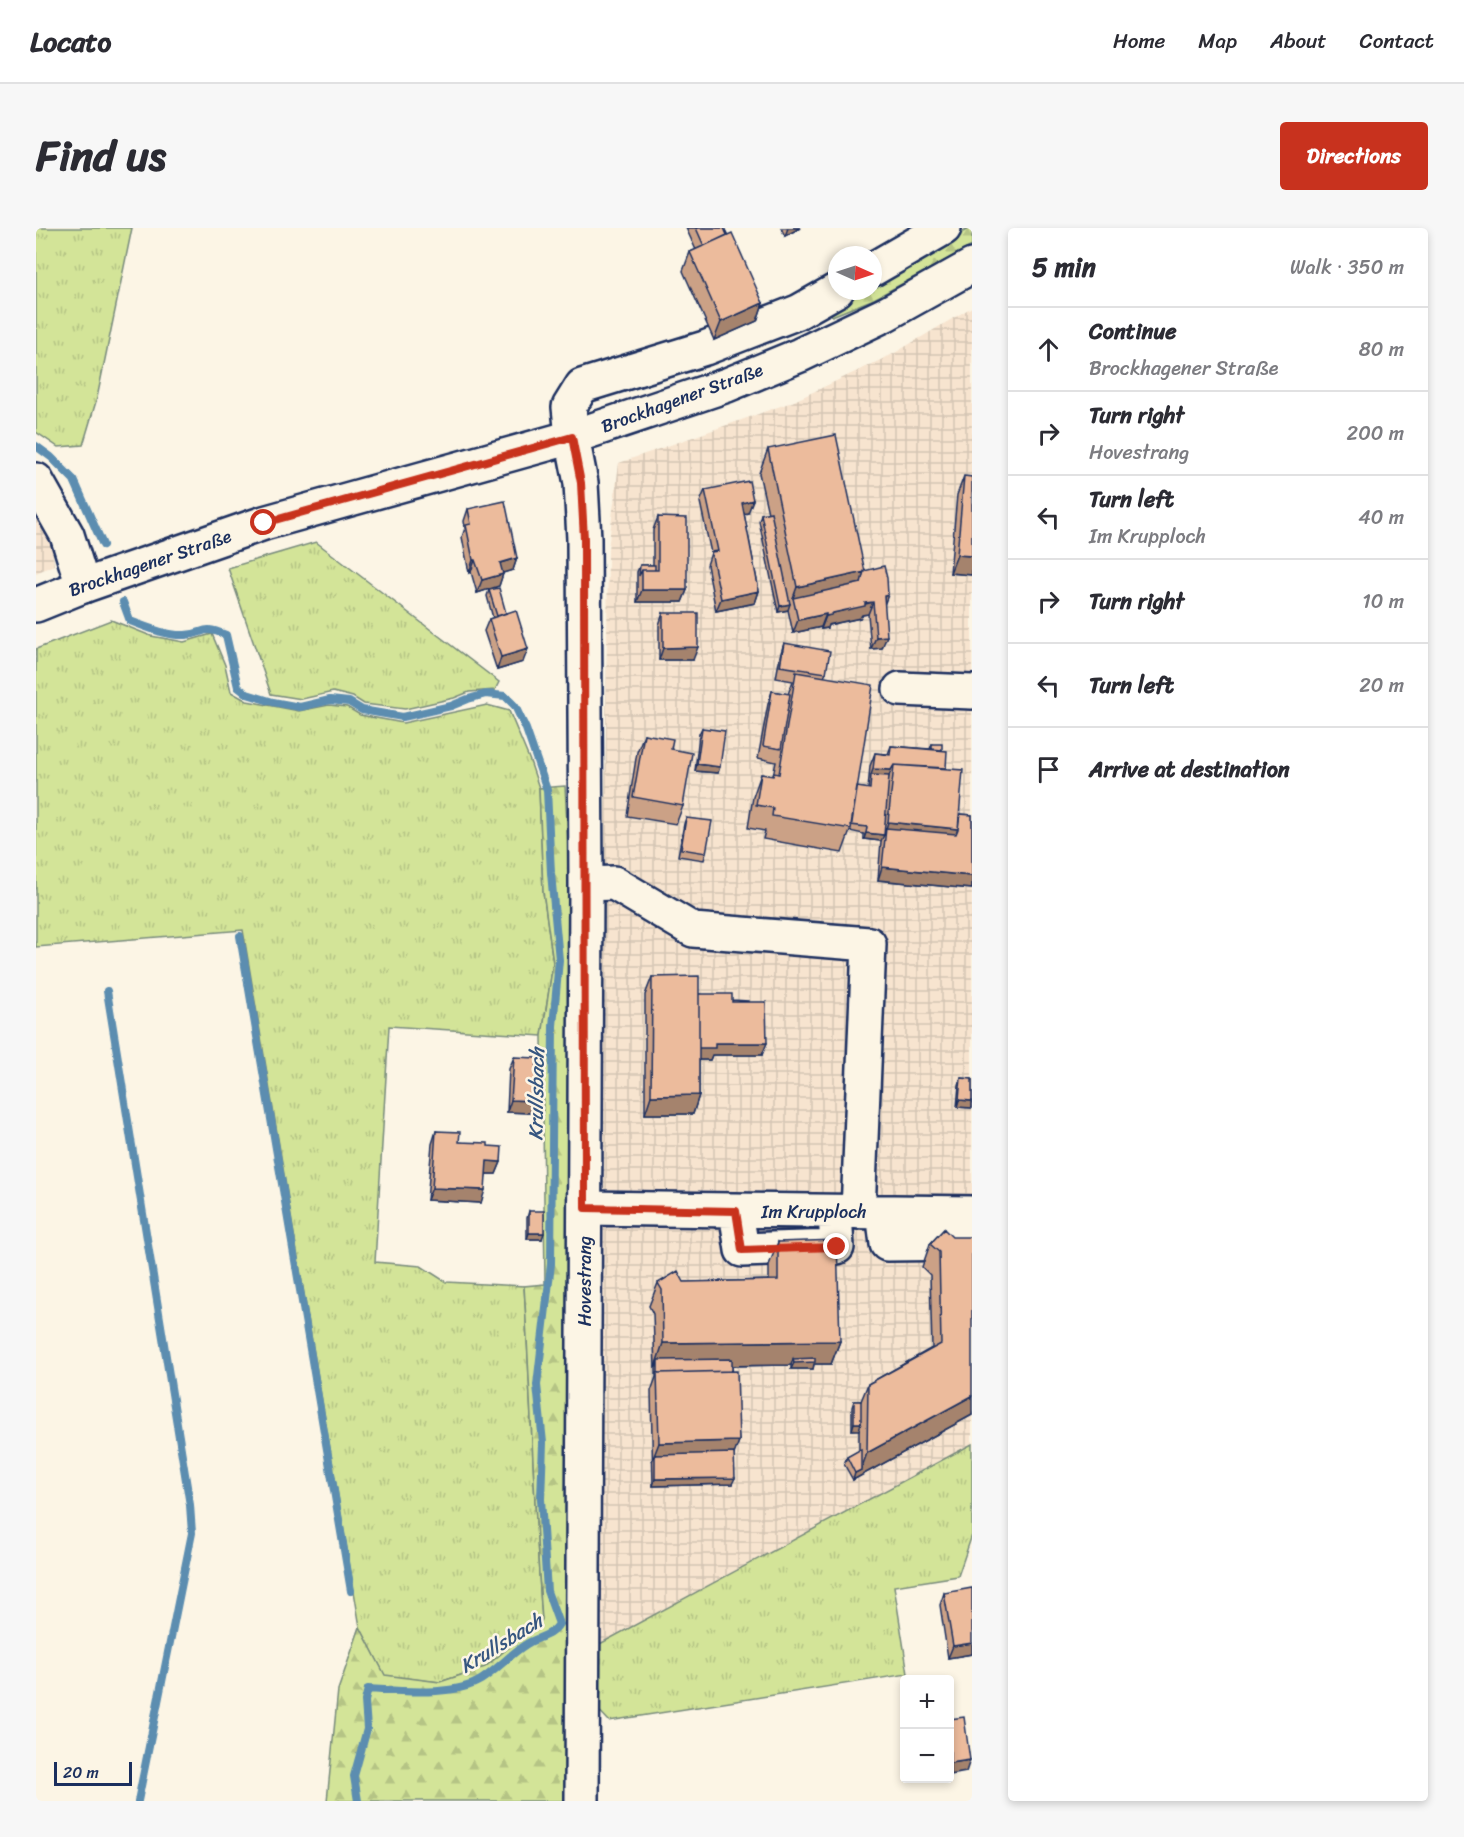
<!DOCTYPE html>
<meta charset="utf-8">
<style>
body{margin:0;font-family:Sriracha,sans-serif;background:#f7f7f7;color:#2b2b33}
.controls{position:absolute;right:18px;bottom:18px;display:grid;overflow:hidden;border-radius:6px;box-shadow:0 3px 9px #0003}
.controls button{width:54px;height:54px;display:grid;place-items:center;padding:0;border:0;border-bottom:2px solid #e1e1e2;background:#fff;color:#2b2b33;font:30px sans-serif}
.compass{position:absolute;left:792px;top:18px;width:54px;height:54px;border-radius:50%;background:#fff;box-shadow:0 3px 9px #0003;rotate:93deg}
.scale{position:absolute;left:18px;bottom:15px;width:78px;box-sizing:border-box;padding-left:6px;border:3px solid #1b2f5e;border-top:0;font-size:16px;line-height:21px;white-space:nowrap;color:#1b2f5e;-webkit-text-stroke:4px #fcf5e5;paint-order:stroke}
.stop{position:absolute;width:18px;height:18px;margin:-14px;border:4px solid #c8321e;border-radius:50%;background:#fff}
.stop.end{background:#c8321e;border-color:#fff;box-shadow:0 2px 6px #0008}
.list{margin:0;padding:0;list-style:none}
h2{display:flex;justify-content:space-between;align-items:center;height:78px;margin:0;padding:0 24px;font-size:26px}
h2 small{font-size:20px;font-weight:400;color:#7c7c81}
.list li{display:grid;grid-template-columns:39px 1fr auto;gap:18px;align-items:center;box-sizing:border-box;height:84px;padding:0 24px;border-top:2px solid #e1e1e2}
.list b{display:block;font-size:22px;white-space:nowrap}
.list p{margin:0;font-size:20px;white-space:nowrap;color:#7c7c81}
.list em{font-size:20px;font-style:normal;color:#7c7c81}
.icon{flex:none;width:33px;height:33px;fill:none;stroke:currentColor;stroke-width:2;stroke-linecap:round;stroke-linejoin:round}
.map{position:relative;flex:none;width:936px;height:1573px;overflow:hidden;border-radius:6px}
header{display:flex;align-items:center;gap:36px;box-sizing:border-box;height:84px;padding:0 30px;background:#fff;border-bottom:2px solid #e1e1e2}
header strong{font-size:28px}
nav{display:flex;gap:33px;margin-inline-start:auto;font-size:21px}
.intro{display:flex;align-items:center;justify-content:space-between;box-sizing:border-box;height:144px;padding:0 36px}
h1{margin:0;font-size:42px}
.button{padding:15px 27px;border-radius:6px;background:#c8321e;color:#fff;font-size:21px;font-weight:700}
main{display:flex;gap:36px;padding:0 36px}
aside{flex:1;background:#fff;border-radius:6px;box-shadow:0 3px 9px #0003}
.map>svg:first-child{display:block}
</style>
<header>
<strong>Locato</strong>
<nav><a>Home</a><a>Map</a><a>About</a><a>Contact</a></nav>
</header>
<div class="intro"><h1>Find us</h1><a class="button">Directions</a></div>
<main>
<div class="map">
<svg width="936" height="1573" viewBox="0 0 936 1573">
<defs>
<pattern id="industrial-grid" width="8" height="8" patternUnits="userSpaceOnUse" patternTransform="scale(1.5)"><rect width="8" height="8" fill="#f7e4cf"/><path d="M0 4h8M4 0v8" fill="none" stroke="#d3c4b4"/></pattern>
<pattern id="grass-tufts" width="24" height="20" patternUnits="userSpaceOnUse" patternTransform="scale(1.5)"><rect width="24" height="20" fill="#d3e498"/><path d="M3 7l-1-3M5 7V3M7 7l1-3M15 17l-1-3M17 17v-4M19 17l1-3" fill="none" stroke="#b5c485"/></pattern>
<pattern id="forest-firs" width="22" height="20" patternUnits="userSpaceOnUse" patternTransform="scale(1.5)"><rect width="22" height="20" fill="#d3e498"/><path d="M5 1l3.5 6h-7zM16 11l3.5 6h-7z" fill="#b5c485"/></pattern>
</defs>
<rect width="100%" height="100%" fill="#fcf5e5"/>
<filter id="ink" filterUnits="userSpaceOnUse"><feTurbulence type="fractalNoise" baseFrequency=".0167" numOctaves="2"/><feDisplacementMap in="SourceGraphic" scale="12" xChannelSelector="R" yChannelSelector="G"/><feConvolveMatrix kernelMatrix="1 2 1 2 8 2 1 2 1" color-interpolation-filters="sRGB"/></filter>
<g filter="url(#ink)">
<path fill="url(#industrial-grid)" d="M936,79V1216L560,1418L572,321L583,235L756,174L857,126Z
M0,284L15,307L18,337L0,345Z"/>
<path fill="url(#grass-tufts)" stroke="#778a7b" stroke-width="1.5" d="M0,0H96L61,170L47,217L22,219L0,204Z
M280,314L463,454L459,462L433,464L418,470L369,481L328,476L317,469L297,464L266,471L235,466L192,340Z
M75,392L115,408L148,414L176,406L189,437L195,464L211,473L263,483L293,477L311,479L324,487L367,495L451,477L473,483L494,533L503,560L507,663L517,735L506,808L353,798L339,1034L385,1038L410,1054L488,1058C495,1170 498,1281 506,1392L449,1439L404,1454L349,1448L324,1399L207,702L0,719V421Z
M936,1216V1307L922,1348L858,1358L872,1446L573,1493L558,1477L560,1418Z"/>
<path fill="url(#forest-firs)" stroke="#778a7b" stroke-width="1.5" d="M934,0H936V18L838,71L796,88L789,76L816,63H837V53Z
M529,558L535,674L532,1573H291L302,1462L324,1399L349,1447L404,1454L449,1439L506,1392C498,1281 495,1170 488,1058L509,1056L506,808L517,735L507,663L503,560Z"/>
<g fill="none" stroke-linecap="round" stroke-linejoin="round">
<path stroke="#5b8db0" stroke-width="8" d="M0,218L15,229L38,252L67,317
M87,374L94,393C110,399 131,408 149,407C171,406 164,396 190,407L202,459L211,466L237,474L264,479L294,472L313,474L326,482L367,489L415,478L432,471L450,466L469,468L479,478L490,501L511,562L515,645L523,732L517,798L515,1036L501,1157L507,1215L505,1271L511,1363L523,1396C515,1409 500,1409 489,1417C473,1427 457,1446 441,1454C414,1468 362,1463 332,1461L329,1473L331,1501L318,1548L322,1573
M204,708L315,1363
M71,763L154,1277L156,1305L102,1573"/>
<defs>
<path id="minor" d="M837,41L908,0
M0,252L31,307L47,358
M864,461L936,464
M550,656L578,655L657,702L833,716L822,984
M549,980L936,985
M700,983L706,1022L801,1019L799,984
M847,984L851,1016L936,1015
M546,1573L550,656L548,311L545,255L536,209L533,179L546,158L669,120L762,84L801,62"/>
<path id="major" d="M0,377L47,358L228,295L536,209L691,157L764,127L850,86L936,38"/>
</defs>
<use href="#minor" stroke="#1b2f5e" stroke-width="38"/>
<use href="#major" stroke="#1b2f5e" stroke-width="38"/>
<use href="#minor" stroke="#fcf5e5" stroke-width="33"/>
<use href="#major" stroke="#fcf5e5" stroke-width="33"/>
</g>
<path fill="#cba186" stroke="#1b2f5e" stroke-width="1.5" d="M650,0H688L727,75L721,93L678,112L647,43L654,24L660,22Z
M745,0H764L749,8Z
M732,221L828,343L848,376L846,420L835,421L832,386L826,387L824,390L792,397L791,400L785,401V399L757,405L752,382L742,384L723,293L725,286L732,285L723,245Z
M928,248L936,347L914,345L921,267Z
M669,262L712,285L708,286L723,363L719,375L680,383L671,337L675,325L664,274Z
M432,281L481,330L477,342L467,345L463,358L441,365L435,344L433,345L426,309L429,300L428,293Z
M622,289L651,362L646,374H601V344L604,337H617V302Z
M453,362L470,385L487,434L461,442L448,403L453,391L457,390L451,368Z
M627,385L657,432H623V397Z
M748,415L790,445L788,449L821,559L832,561L834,538L839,525L852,526L855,518L894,521L896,516L906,522L910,540L924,586L936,587V661L842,652L845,613L828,611V606L814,603L806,625L727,611L729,603L712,600L717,569L725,546L737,548L740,534L722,530L732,476L736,463L752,466L757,453L740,450L744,428Z
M666,500L682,545L659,543L663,506Z
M608,506L635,521L647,578L640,596L591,588L601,524Z
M650,590L670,625L668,632L642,628L648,596Z
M616,749L663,766L696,772L726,827H676L674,832H663V867L657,886H609V767Z
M478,829L499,873L494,885L471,884L473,841Z
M925,850L936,851V880L921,879L923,857Z
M400,903L423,914L452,918L465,934L460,946H450L445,975L391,972L396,916Z
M493,983L506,1011H491V990Z
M908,1001L936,1187L817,1252L808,1236L811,1229L823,1223V1201L816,1202V1179L818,1173H825L832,1156L896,1120L894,1047L886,1039L894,1016Z
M742,1014L804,1113L795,1136H778L777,1141H755V1137L696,1138L703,1213L698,1225L696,1256L617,1258L615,1163L620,1149V1139H619L617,1086L613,1078L622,1055L733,1052V1037Z
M908,1365L936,1426L912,1430L904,1377Z"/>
<path fill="#a5836d" stroke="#1b2f5e" stroke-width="1.5" d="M752,0H764L749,8Z
M727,75L721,93L678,112L685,94Z
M717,272L712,285L701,287L706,275Z
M921,327L936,328V347L914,345Z
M481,330L477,342L460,347L464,335Z
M437,332H439L435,344L433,345Z
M829,344L820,368L757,370L761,359Z
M467,346L463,358L441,365L446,352Z
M606,362H651L646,374H601Z
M723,363L719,375L680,383L685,371Z
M852,367L847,380L848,368Z
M837,374L832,386L826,387L824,390L792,397L791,400L785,401L790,388L797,385Z
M754,376L752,382L742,384L744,378Z
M790,386L785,399L757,405L762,392Z
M851,408L846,420L835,421L840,409Z
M662,419L657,432H623L627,420Z
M492,421L487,434L461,442L465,429Z
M661,536L684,539L682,545L659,543Z
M837,541L855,542L851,555L835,547Z
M852,594L922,601L916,619L850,601Z
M830,605L848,607L845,613L828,611Z
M846,639L936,648V661L842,652Z
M679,815H731L726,827H676L674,832H656L661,820Z
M663,867L657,886H609L615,868Z
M475,872L499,873L494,885L471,884Z
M923,872L936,873V880L921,879Z
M451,933L465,934L460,946H446Z
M396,960L449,962L445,975L391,972Z
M493,1005H508L506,1011H491Z
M804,1113L795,1136H778L777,1141H755L758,1135L757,1131L755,1137L622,1139V1132L620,1139H619L627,1115Z
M936,1168V1187L817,1252L819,1245L825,1242L831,1225Z
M818,1195H825L823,1202H816Z
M703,1213L696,1232L619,1227L616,1233L623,1215Z
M699,1250L696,1256L617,1258L619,1251Z
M936,1415V1426L912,1430L917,1418Z
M934,1532L930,1544L914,1547V1535Z"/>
<path fill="#ecbb9c" stroke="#1b2f5e" stroke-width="1.5" d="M660,0H688L691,7L668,18Z
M696,5L727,75L685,94L654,24Z
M800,207L829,344L761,359L732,221Z
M928,248L936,249V328L921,327Z
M713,253L717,272L706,275L723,363L685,371L675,324L682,323L669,262Z
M469,273L481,330L464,335L467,346L446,352L439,332H437L430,297L435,296L432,281Z
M735,284L754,376L744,378L725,286Z
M622,289L651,290V362H606V342H622Z
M604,337H619V342H606L603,348Z
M848,338L851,350L852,367L848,368L851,408L840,409L837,374L829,375V378L797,385L795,387L790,388V386L762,392L757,370L825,355L828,343Z
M463,360L470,385L461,388L453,362Z
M480,382L492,421L465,429L453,391Z
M627,385H662V419L627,420Z
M748,415L794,423L790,445L744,438Z
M760,444L837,457L815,601L736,588L737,580L720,577L725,546L737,548L738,545L743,546Z
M736,463L754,466L745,521L727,518Z
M666,500L689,503L684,539L661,536Z
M608,506L637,511L635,521L656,525L647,578L597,569Z
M896,516H906V522L896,521Z
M855,518L911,523L910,540L858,537L855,542L837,541L839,525L854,527Z
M858,537L927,542L922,601L852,594Z
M835,547L853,548L848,607L830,605L831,599L815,597L821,559L834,561Z
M924,586L936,587V648L846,639L850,600L920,606L922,601Z
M650,590L676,593L670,625L645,621Z
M663,748V867L615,868L616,749Z
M663,766H696V774H730L731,815H679V820H663Z
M696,772L712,773V774H696Z
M478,829L501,830L499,873L475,872Z
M925,850L936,851V873L923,872Z
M400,903L424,904L423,914L452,915V918L466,919L465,934L451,933L449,962L396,960Z
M493,983H508V1005H493Z
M908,1001L916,1009H936V1168L831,1225L832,1156L905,1116L903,1024L894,1016Z
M801,1012L804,1113L627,1115L626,1062L622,1055L642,1043L648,1054L742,1052V1014Z
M779,1130V1134L758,1135L757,1131Z
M696,1131V1143L622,1145V1132Z
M701,1143L703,1213L623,1215L621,1145Z
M818,1173H825V1195H818Z
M825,1221V1242L819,1245L811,1229Z
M698,1225L699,1250L619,1251V1227Z
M936,1360V1415L917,1418L908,1365Z
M928,1489L934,1532L914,1535V1491Z"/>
</g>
<g fill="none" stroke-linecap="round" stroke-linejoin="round" filter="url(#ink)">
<path stroke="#c8321e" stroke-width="8" d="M228,295L536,209L545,255L548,311L549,980L700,983L706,1022L801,1019"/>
</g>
<g text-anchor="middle" stroke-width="5" stroke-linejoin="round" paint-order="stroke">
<g font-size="18" fill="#1b2f5e" stroke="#fcf5e5">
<text transform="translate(646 170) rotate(-20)" y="6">Brockhagener Straße</text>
<text transform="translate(114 335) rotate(-19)" y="6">Brockhagener Straße</text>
<text x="778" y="990">Im Krupploch</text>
<text transform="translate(549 1053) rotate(-90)" y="6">Hovestrang</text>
</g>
<g font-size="20" font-style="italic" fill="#365680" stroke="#fcf5e5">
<text transform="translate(500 866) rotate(-89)" y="7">Krullsbach</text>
<text transform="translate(465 1415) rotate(-32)" y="7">Krullsbach</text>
</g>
</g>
</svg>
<div class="controls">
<button>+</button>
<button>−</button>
</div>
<svg class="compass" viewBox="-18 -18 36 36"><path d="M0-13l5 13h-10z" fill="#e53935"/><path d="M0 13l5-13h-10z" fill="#7c7c81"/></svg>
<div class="scale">20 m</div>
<div class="stop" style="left:228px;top:295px"></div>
<div class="stop end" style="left:801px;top:1019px"></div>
</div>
<aside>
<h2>5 min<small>Walk · 350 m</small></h2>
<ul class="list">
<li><svg class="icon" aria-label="ahead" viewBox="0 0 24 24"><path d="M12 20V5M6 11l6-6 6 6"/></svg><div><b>Continue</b><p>Brockhagener Straße</p></div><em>80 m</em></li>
<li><svg class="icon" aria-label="right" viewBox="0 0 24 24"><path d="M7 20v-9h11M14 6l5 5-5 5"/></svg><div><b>Turn right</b><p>Hovestrang</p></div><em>200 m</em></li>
<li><svg class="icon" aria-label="left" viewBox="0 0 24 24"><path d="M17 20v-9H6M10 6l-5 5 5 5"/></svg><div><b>Turn left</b><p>Im Krupploch</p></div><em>40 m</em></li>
<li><svg class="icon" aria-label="right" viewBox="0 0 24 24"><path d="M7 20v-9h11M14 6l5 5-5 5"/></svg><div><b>Turn right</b></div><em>10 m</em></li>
<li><svg class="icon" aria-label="left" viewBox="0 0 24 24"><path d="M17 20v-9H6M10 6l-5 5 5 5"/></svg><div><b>Turn left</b></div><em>20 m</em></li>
<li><svg class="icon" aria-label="arrive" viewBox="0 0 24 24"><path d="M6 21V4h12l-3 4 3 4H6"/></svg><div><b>Arrive at destination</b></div></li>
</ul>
</aside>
</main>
